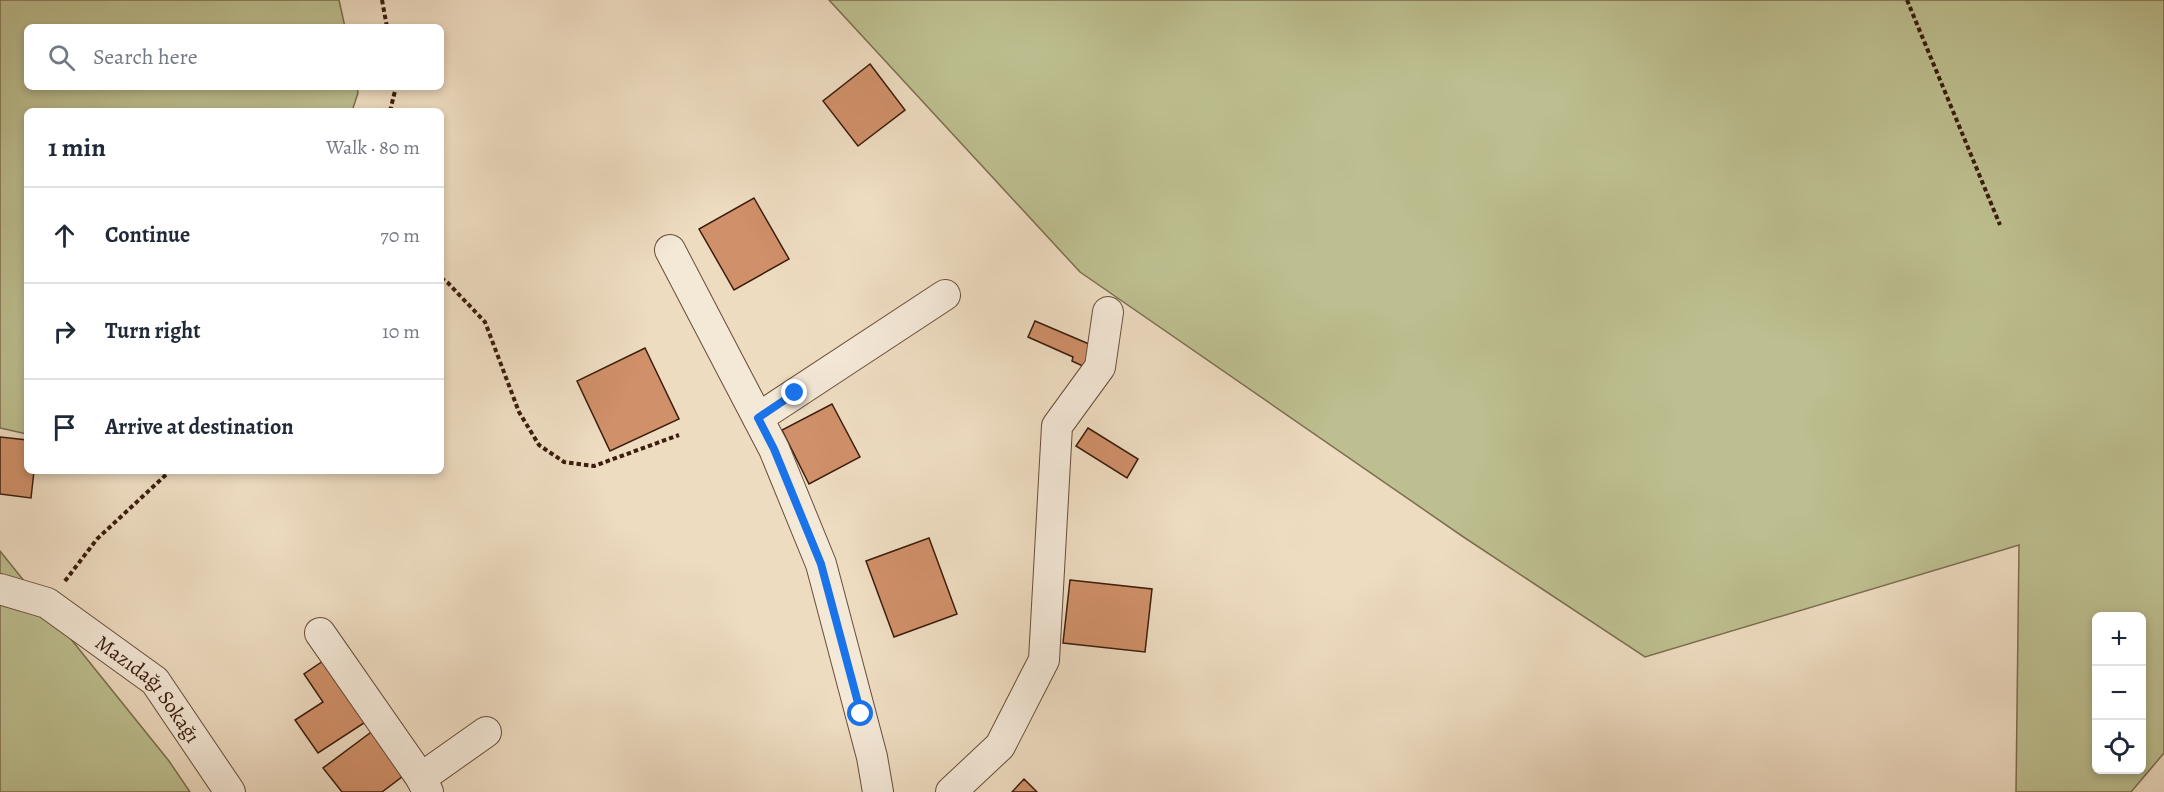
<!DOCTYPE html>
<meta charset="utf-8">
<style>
body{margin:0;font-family:Alegreya,serif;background:#f2f2f3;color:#1f2937}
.controls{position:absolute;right:18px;bottom:18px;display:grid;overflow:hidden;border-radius:9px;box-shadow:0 3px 9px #0003}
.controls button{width:54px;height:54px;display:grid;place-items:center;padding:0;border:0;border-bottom:2px solid #e0e1e3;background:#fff;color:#1f2937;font:30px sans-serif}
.stop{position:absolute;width:18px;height:18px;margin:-14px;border:4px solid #1a73e8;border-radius:50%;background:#fff}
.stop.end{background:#1a73e8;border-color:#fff;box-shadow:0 2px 6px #0008}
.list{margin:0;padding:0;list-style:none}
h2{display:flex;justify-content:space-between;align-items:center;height:78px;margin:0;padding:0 24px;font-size:26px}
h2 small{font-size:20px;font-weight:400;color:#747a83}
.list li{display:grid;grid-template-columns:39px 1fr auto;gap:18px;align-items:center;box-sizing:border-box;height:96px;padding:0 24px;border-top:2px solid #e0e1e3}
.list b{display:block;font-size:22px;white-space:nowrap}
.list em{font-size:20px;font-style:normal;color:#747a83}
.icon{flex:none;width:33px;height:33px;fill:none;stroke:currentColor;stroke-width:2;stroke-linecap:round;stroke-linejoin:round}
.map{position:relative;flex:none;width:2164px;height:792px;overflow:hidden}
.search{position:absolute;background:#fff;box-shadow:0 3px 9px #0003;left:24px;top:24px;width:420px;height:66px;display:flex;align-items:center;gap:15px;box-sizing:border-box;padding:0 21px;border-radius:9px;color:#747a83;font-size:22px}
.panel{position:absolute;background:#fff;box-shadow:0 3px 9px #0003;left:24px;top:108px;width:420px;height:366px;border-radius:9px}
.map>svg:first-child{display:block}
</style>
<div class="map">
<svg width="2164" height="792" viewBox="0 0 2164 792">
<rect width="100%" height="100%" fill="#eedcc1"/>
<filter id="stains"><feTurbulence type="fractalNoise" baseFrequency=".00333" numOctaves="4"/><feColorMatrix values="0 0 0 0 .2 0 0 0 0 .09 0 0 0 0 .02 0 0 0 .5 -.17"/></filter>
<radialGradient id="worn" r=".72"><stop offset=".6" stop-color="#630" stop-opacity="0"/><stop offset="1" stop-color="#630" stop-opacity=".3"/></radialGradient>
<path fill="#bdbf90" stroke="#7c6e4e" stroke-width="1.5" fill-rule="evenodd" d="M0,0H339L345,27H27V87H357L358,93L352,111H27V434L0,428Z
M829,0H2164V753L2131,792H2016L2019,545L1645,657L1462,536L1080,272ZM2142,616V770H2096V616Z
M0,551L169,761L190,792H0Z"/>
<path fill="#d09069" stroke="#3a1d0d" stroke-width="1.5" d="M870,64L905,110L858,146L823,101Z
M754,198L789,259L734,290L699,229Z
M1035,321L1096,347L1087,368L1072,361L1073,357L1028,337Z
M645,348L679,419L610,451L577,381Z
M832,404L860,457L809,484L782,430Z
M1088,428L1138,459L1127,478L1076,446Z
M0,437L27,440V471H34L31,498L0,494Z
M929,538L957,614L894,637L866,561Z
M1070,580L1152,589L1145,652L1063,643Z
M326,659L367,721L318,753L295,720L323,702L304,674Z
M374,730L407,773L382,792H342L323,768Z
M1024,779L1037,792H1012Z"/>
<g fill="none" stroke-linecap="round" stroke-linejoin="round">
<defs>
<g id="minor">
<path d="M670,250L774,449L821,564L872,757L878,792"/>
<path d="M758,418L945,295"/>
<path id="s1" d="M0,589L47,603L155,681L230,792"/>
<path d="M320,633L421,778L428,792"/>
<path d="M421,778L486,732"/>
<path d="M951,792L1000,746L1044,660L1057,426L1100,367L1108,312"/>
</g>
</defs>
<use href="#minor" stroke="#674d3a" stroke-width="32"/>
<path stroke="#3a1d0d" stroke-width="4" stroke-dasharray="4.5 3" stroke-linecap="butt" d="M382,0L387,27
M1907,0L2000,225
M390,111L396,87
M441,278L448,283L485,322L519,412L539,445L564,462L594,466L679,435
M65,581L97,539L170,471"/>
<use href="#minor" stroke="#f4e8d7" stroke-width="30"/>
</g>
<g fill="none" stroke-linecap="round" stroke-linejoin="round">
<path stroke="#1a73e8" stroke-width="8" d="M795,393L758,418L774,449L821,564L861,714"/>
</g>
<g text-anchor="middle" stroke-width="6" stroke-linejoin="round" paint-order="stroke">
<g font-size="21" fill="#3a1d0d" stroke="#f4e8d7">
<text dy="7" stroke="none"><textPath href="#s1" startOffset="183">Mazıdağı Sokağı</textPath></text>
</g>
</g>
<rect width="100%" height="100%" filter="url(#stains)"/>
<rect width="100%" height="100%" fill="url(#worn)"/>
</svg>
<div class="controls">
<button>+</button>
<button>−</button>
<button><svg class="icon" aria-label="locate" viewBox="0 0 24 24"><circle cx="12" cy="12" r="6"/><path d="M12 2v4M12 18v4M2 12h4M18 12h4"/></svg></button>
</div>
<div class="stop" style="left:861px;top:714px"></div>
<div class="stop end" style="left:795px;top:393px"></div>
<div class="search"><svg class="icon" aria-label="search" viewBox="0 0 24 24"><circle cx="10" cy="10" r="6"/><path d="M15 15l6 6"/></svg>Search here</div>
<section class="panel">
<h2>1 min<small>Walk · 80 m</small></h2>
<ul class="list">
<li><svg class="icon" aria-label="ahead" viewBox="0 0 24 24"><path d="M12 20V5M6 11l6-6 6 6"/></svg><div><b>Continue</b></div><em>70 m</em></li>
<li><svg class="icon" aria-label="right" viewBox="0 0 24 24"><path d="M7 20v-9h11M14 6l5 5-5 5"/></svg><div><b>Turn right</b></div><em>10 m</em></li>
<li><svg class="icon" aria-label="arrive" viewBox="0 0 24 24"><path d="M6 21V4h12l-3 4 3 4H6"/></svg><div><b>Arrive at destination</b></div></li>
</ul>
</section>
</div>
